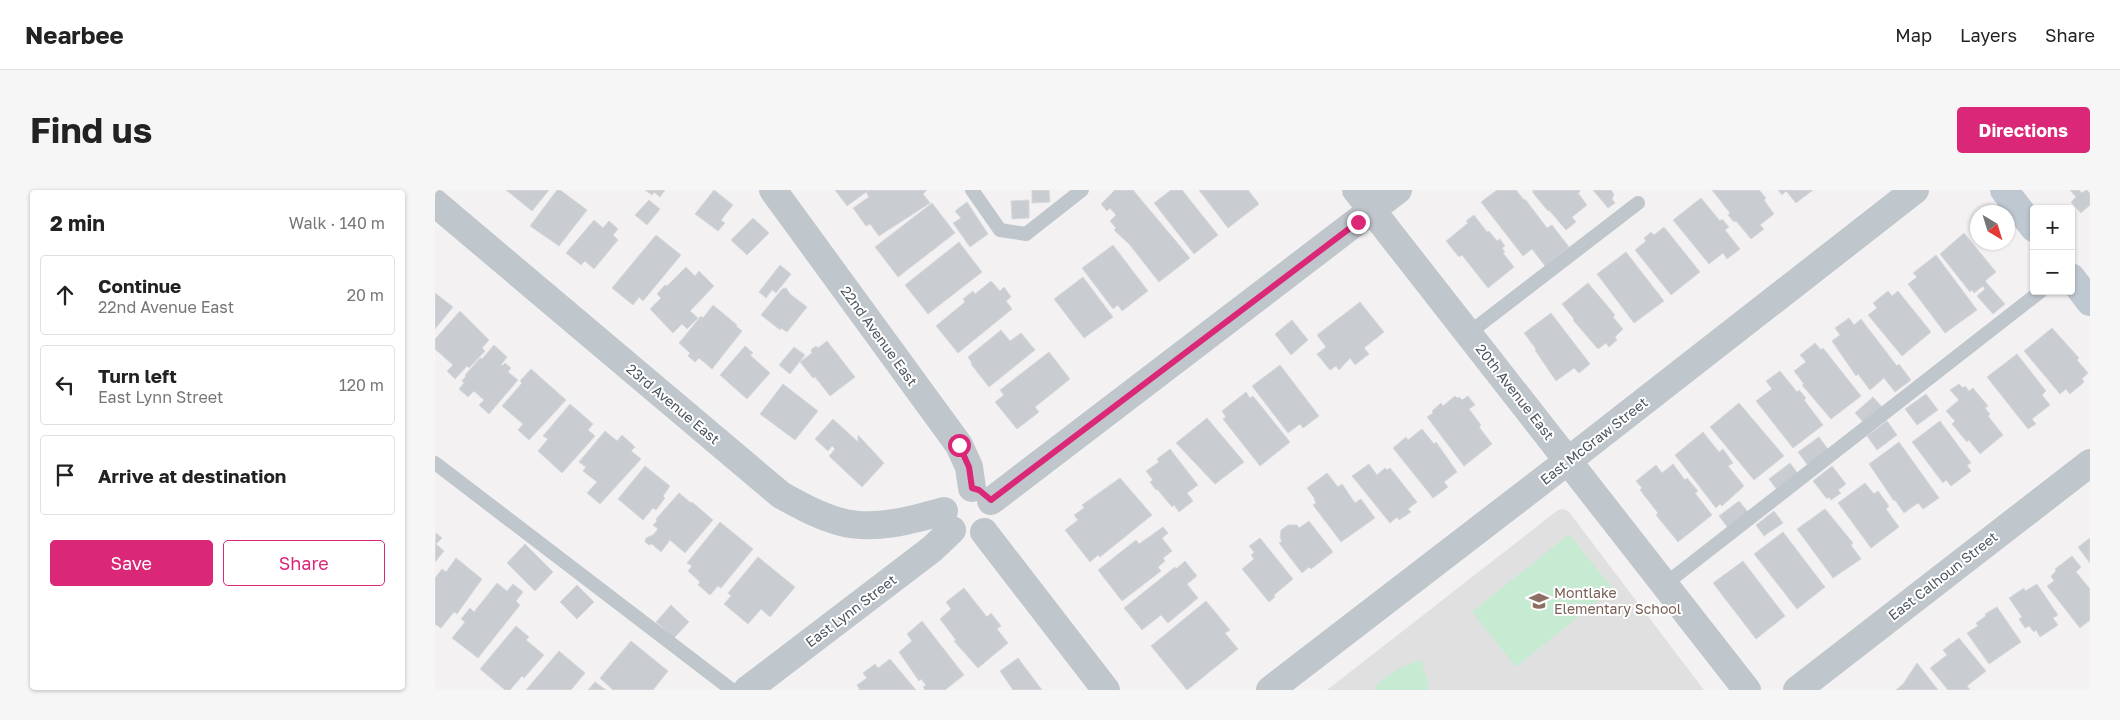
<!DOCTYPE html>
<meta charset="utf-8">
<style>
body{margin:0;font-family:"Golos Text",sans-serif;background:#f6f6f6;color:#222}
.controls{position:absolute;right:15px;top:15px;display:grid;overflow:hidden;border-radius:5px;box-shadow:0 1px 4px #0004}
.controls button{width:45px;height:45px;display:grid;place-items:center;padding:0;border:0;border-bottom:1px solid #e0e0e0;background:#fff;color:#222;font:25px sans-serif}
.compass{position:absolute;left:1535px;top:15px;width:45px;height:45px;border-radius:50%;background:#fff;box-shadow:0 1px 4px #0004;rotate:142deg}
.stop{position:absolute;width:15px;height:15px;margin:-11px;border:4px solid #db2777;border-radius:50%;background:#fff}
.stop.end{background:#db2777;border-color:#fff;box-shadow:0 1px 5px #0008}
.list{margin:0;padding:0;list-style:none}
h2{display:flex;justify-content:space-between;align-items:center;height:65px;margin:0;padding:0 20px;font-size:21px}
h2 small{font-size:16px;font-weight:400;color:#767676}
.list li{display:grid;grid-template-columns:32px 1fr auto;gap:15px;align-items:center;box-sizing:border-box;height:80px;margin:0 10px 10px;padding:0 10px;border:1px solid #e0e0e0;border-radius:5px}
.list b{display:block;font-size:19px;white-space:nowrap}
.list p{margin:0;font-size:16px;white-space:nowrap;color:#767676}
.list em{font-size:16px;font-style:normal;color:#767676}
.actions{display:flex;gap:10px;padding:15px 20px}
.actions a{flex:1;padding:11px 0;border:1px solid #db2777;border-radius:5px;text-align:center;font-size:18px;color:#db2777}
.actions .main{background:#db2777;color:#fff}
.icon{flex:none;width:28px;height:28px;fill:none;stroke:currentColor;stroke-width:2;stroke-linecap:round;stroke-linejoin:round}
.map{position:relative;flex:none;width:1655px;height:500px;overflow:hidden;border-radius:5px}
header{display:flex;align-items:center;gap:30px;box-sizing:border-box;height:70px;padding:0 25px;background:#fff;border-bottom:1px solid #e0e0e0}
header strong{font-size:24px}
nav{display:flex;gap:28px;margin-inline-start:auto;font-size:18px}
.intro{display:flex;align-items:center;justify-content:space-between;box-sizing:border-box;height:120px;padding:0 30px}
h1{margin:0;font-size:35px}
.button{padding:12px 22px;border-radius:5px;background:#db2777;color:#fff;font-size:18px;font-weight:700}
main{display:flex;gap:30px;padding:0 30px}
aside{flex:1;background:#fff;border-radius:5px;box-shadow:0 1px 4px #0004}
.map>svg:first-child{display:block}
</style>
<header>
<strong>Nearbee</strong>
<nav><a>Map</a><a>Layers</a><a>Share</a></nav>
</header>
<div class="intro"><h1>Find us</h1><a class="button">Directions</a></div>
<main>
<aside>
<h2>2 min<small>Walk · 140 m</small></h2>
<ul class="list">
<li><svg class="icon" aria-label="ahead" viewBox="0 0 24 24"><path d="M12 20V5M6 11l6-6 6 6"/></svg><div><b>Continue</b><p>22nd Avenue East</p></div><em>20 m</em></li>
<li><svg class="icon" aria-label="left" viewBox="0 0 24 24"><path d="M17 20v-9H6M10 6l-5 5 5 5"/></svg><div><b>Turn left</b><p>East Lynn Street</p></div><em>120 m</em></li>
<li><svg class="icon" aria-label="arrive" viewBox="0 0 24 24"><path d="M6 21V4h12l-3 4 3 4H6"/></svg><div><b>Arrive at destination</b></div></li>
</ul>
<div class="actions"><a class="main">Save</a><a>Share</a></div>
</aside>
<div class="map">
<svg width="1655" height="500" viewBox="0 0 1655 500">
<rect width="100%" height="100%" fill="#f3f1f1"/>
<path fill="#e1e0e1" d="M1129,319L1134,322L1269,500H892L1123,320Z"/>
<path fill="#c6ebd2" d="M1134,344L1178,399L1081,477L1037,422Z
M986,470L994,496L993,500H939C945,487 973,473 986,470Z"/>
<path fill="#c9ccd0" stroke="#d6d8dc" d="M71,0H114L97,21Z
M122,0H125L152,20L124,56L95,36Z
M210,0H230L225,7L219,2L217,5Z
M279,0L298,15L286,30L290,33L283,41L260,24Z
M400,0H434L412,16Z
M434,0H492L488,4L495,13L444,46L435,34L431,36L418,18L434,7L431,2Z
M597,0H614L615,12L597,13Z
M680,0H698L755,68L724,92L694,54L679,40L681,38L675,31L681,25L675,18L672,21L666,14Z
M736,0H747L783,45L759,64L719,13Z
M764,0H813L824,14L793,38Z
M1062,0H1081L1089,10L1090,9L1112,38L1117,35L1134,57L1110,76L1097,59L1088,66L1046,12Z
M1098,0H1144L1145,2L1143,3L1152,15L1137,27L1141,32L1131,40L1114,20L1113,21L1098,3Z
M1158,0H1176L1179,4L1177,9L1180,13L1173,18Z
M1277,0H1324L1331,8L1329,10L1339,24L1325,35L1329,39L1316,49L1301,31L1299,32L1293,25L1295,23Z
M1343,0H1378L1361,13L1351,1L1347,5Z
M1635,0H1644L1647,3L1651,0H1655V15L1646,23L1636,12L1641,7Z
M1266,8L1285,31L1287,29L1294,37L1290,40L1305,59L1292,69L1288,63L1274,74L1238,30Z
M214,10L225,19L212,35L200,25Z
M594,10V28L577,29L576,11Z
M532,12L553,44L535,57L518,33L526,28L520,21Z
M497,13L520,43L463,87L440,57Z
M1039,25L1052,42L1054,41L1062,51L1065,49L1070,56L1067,58L1070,62L1068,63L1079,77L1053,98L1027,65L1024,67L1011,51L1033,33L1031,31Z
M318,28L334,43L312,65L296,50Z
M159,30L168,38L174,31L183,39L178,45L183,50L159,79L150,71L146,75L131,63Z
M1229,37L1265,82L1236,105L1200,60L1211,51L1209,48L1216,42L1219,45Z
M1529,43L1561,82L1550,91L1570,114L1558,124L1542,106L1550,99L1548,96L1539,103L1537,100L1535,102L1505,64Z
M221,45L246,65L208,111L204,107L198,115L177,98Z
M524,52L547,82L493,124L470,95Z
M678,55L713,101L687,121L683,115L678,119L647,78Z
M1191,62L1229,111L1199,133L1162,84Z
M1501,65L1542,120L1510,143L1473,94L1482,87L1478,83Z
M345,75L356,84L341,103L337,100L331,108L324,102Z
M251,77L260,86L264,81L279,96L255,121L263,128L252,139L247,134L238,143L215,119L226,108L222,104L230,95L232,96Z
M648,87L678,127L649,148L619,109Z
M556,91L565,101L569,97L576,107L571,111L577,119L523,163L501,136L530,112L528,109L538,101L540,104Z
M1153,93L1180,125L1178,127L1188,139L1180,147L1182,150L1174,157L1171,153L1163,159L1138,130L1139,129L1127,114Z
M351,98L355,104L372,117L352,142L346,138L345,140L326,125L347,99Z
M1453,101L1457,106L1463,101L1496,142L1467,166L1433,125L1442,118L1438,113Z
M0,103L18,117L0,139Z
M925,112L949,142L929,158L934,164L920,175L915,168L904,180L901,176L895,180L882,164L891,157L882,145Z
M278,115L302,135L301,136L307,141L277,179L264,168L260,172L253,166L255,163L244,153L266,126L268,128Z
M25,121L54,150L47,158L50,161L34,178L32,176L20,189L12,181L18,175L0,159V149Z
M1116,123L1155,174L1144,183L1139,178L1121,191L1100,160L1101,159L1089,143Z
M1414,128L1419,135L1426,129L1462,176L1464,174L1476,190L1460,202L1449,188L1435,200L1423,184L1421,186L1397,151L1405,145L1400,138Z
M857,130L873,150L856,165L840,144Z
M1617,138L1644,168L1642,170L1653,183L1647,189L1649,192L1635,204L1631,199L1625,204L1589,161Z
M566,140L575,151L586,143L600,160L554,197L536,174L537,173L533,167Z
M392,151L420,187L395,206L380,187L378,188L365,172L377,163L376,160L381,156L383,158Z
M1380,153L1386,160L1388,158L1426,206L1396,229L1367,195L1369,194L1359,181L1371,172L1365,165Z
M59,155L72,167L66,175L67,176L70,173L76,178L73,182L83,190L54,224L44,215L49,210L39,201L33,207L24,199L29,193L27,191L31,186L30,185L45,168L47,169Z
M310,156L318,163L315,165L335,183L312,209L285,185Z
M359,157L370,165L355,184L344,175Z
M614,162L635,189L600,217L604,222L582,239L560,212L569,205L565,200Z
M1582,164L1611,201L1607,205L1615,215L1597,229L1601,234L1593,239L1552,187Z
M845,175L884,226L868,238L865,234L853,243L817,196Z
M96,179L131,210L94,250L83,240L88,234L67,216L87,193L85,191Z
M1345,181L1362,202L1364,200L1371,208L1369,210L1388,235L1358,258L1321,211L1337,199L1331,191Z
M348,194L383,221L360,250L325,224Z
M1524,194L1528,198L1530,196L1534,201L1538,198L1553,216L1550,218L1555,224L1553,226L1568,245L1545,264L1534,250L1532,252L1517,234L1520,231L1511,221L1524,210L1515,200Z
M811,202L815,208L818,206L855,252L825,276L788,229L791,227L787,221Z
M1491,204L1503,220L1482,235L1470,219Z
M1020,206L1022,208L1024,207L1027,210L1033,206L1040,215L1034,219L1046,235L1044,237L1057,254L1029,276L992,227L998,223L997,221L1006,213L1008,216Z
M1438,207L1448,218L1430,234L1420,223Z
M1304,213L1349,266L1319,290L1275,237Z
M135,214L158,234L153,240L160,246L127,283L103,261L113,249L108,246Z
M772,228L809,272L780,294L741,253Z
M398,229L423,252V245L449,273L427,297L394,266L400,259L397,256L393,261L380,249Z
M1452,231L1462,245L1442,260L1432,246Z
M1505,231L1536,273L1532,275L1536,281L1516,296L1511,290L1508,293L1477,252Z
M987,239L999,254L1001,252L1022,282L1009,292L1013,297L998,308L958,258L971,247L973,250Z
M170,241L182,251L187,245L200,257L196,261L206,269L165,314L152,303L162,292L148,281L151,277L144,272Z
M1268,242L1284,262L1288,259L1298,273L1293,276L1309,296L1287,316L1285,314L1281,318L1240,265Z
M1384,247L1395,262L1374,277L1363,262Z
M1464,252L1504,308L1488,319L1483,313L1469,323L1460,310L1459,311L1434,274Z
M735,259L763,295L752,303L758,311L744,322L739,315L737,317L722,299L721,300L715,292L718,290L711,281L724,272L722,269Z
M1355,273L1364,285L1343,301L1334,289Z
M934,274L942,285L950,278L952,280L955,278L982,312L973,319L976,322L964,330L962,327L955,333L917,286Z
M1238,274L1250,290L1252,288L1263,301L1260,303L1277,325L1243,352L1221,325L1223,323L1205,300L1207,298L1201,291L1221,275L1227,283Z
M210,276L235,296L228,306L230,308L221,320L218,318L208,330L183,309Z
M1397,276L1411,294L1403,300L1406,303L1396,310L1394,307L1392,309L1378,291Z
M892,283L903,297L907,294L920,313L926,309L940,328L906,352L878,315L881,313L879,309H880L872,298Z
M685,288L717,325L665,367L663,365L655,372L630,340L643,330L639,325L649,318L647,315Z
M1430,293L1439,304L1443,301L1454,316L1451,319L1464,337L1436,358L1403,313Z
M244,303L256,313L257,312L278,330L250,363L235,350L226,362L217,354L214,355L210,352L211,348L218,345L223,339L218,335L222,331L221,329Z
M1304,311L1313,322L1293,338L1284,326Z
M1390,319L1418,353L1416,355L1426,369L1398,388L1362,339Z
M1339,321L1348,333L1329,346L1321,335Z
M874,331L898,362L876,379L874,377L867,383L844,353L847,351L845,348L846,340L853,335H862L864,338Z
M285,332L318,359L286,398L283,396L275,405L263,395L265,392L253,381L257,376L252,373Z
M728,337L733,343L727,348L737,361L728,368L730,371L723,377L726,381L687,411L663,380L701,350L704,354Z
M1348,342L1390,397L1362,419L1319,364Z
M1,343L7,348L1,354L9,361L0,372Z
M825,348L858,389L839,405L840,407L834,412L807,379L819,369L816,365L819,362L814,356Z
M1655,348V373L1643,357Z
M90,354L118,382L100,401L72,373Z
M1637,366L1646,377L1641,382L1655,399V430L1645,438L1612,396L1619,391L1616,386L1621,381L1620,379Z
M323,367L360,397L335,427L326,419L313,434L289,414L296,406L293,403Z
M21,368L47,389L22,424L19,422L6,438L0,434V388L7,379L11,382Z
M750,371L762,386L752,394L763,408L733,433L726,425L707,440L689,418L740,377L741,379Z
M1308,371L1350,426L1321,449L1278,393Z
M62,393L72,401L78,394L88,402L81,411L85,415L43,468L17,448L30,432L26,429L35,418L39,422Z
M1602,394L1623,425L1618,428L1623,435L1605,447L1601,440L1599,442L1594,436L1590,438L1584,429L1587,427L1574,408L1589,398L1590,401Z
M142,395L159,412L142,429L125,412Z
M529,398L552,427L556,423L566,436L562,439L573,453L543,478L519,451L521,450L505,429L516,419L511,412Z
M771,411L795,440L790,443L803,459L752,500L716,456Z
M236,415L254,432L239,448L221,432Z
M1562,417L1586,452L1554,474L1532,443L1543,436L1541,433L1551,426L1550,424Z
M487,431L529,485L510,500H490L488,497L491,495L486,489L484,491L464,462L477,451L472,444Z
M81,436L94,447L91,450L109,465L89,488L87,486L75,500H70L45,479Z
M1524,448L1551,481L1532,496L1535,500H1513L1495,478L1512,465L1508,460Z
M196,451L233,481L218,500H178L165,488Z
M124,461L150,483L136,500H91Z
M583,468L607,500H578L565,481Z
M455,469L481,500H425L422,495L432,488L428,483L440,474L443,478Z
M1482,473L1503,500H1461L1468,494Z
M160,492L171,500H153Z"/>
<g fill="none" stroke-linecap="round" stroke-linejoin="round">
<path stroke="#bfc6cc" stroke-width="14" d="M537,0L565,40L591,44L647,0
M1034,143L1203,13
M0,273L297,500
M1229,395L1606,101"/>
<path stroke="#bfc6cc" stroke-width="28" d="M338,0L524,255L534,277L537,298
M921,0L1312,500
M0,13L346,305C366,316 384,326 406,332C439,341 477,330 509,321
M556,311L963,0
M549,342L671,500
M312,500L497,359L517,340
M835,500L1134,270L1480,0
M1362,500L1655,273"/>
<path stroke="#bfc8d0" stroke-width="28" d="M1569,0L1599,38
M1636,87L1655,112"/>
</g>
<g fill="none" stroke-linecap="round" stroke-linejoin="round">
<path stroke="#db2777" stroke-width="6" d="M524,255L534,277L537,298L544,300L556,310L923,32"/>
</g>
<defs>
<symbol id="school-bare" viewBox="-9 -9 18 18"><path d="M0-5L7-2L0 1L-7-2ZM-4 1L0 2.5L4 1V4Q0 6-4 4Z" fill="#8d6e63" stroke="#fff" stroke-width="2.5" paint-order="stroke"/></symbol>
</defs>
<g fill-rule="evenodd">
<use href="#school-bare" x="1090" y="397" width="28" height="28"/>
</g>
<g text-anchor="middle" stroke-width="4" stroke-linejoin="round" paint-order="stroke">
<g font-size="14" fill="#4b555d" stroke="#fff">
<text transform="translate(444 146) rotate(54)" y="5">22nd Avenue East</text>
<text transform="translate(1080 202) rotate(52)" y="5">20th Avenue East</text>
<text transform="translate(238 214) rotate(40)" y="5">23rd Avenue East</text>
<text transform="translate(1159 251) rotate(-38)" y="5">East McGraw Street</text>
<text transform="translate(1508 386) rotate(-38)" y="5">East Calhoun Street</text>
<text transform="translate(416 421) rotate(-37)" y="5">East Lynn Street</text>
</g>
<g font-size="14" fill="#785e54" stroke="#fff" text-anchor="start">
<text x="1119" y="408">Montlake<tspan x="1119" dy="16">Elementary School</tspan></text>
</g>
</g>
</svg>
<div class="controls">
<button>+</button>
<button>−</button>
</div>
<svg class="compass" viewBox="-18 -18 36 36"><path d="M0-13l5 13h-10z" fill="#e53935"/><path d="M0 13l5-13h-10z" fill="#767676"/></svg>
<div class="stop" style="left:524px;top:255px"></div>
<div class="stop end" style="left:923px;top:32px"></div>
</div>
</main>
